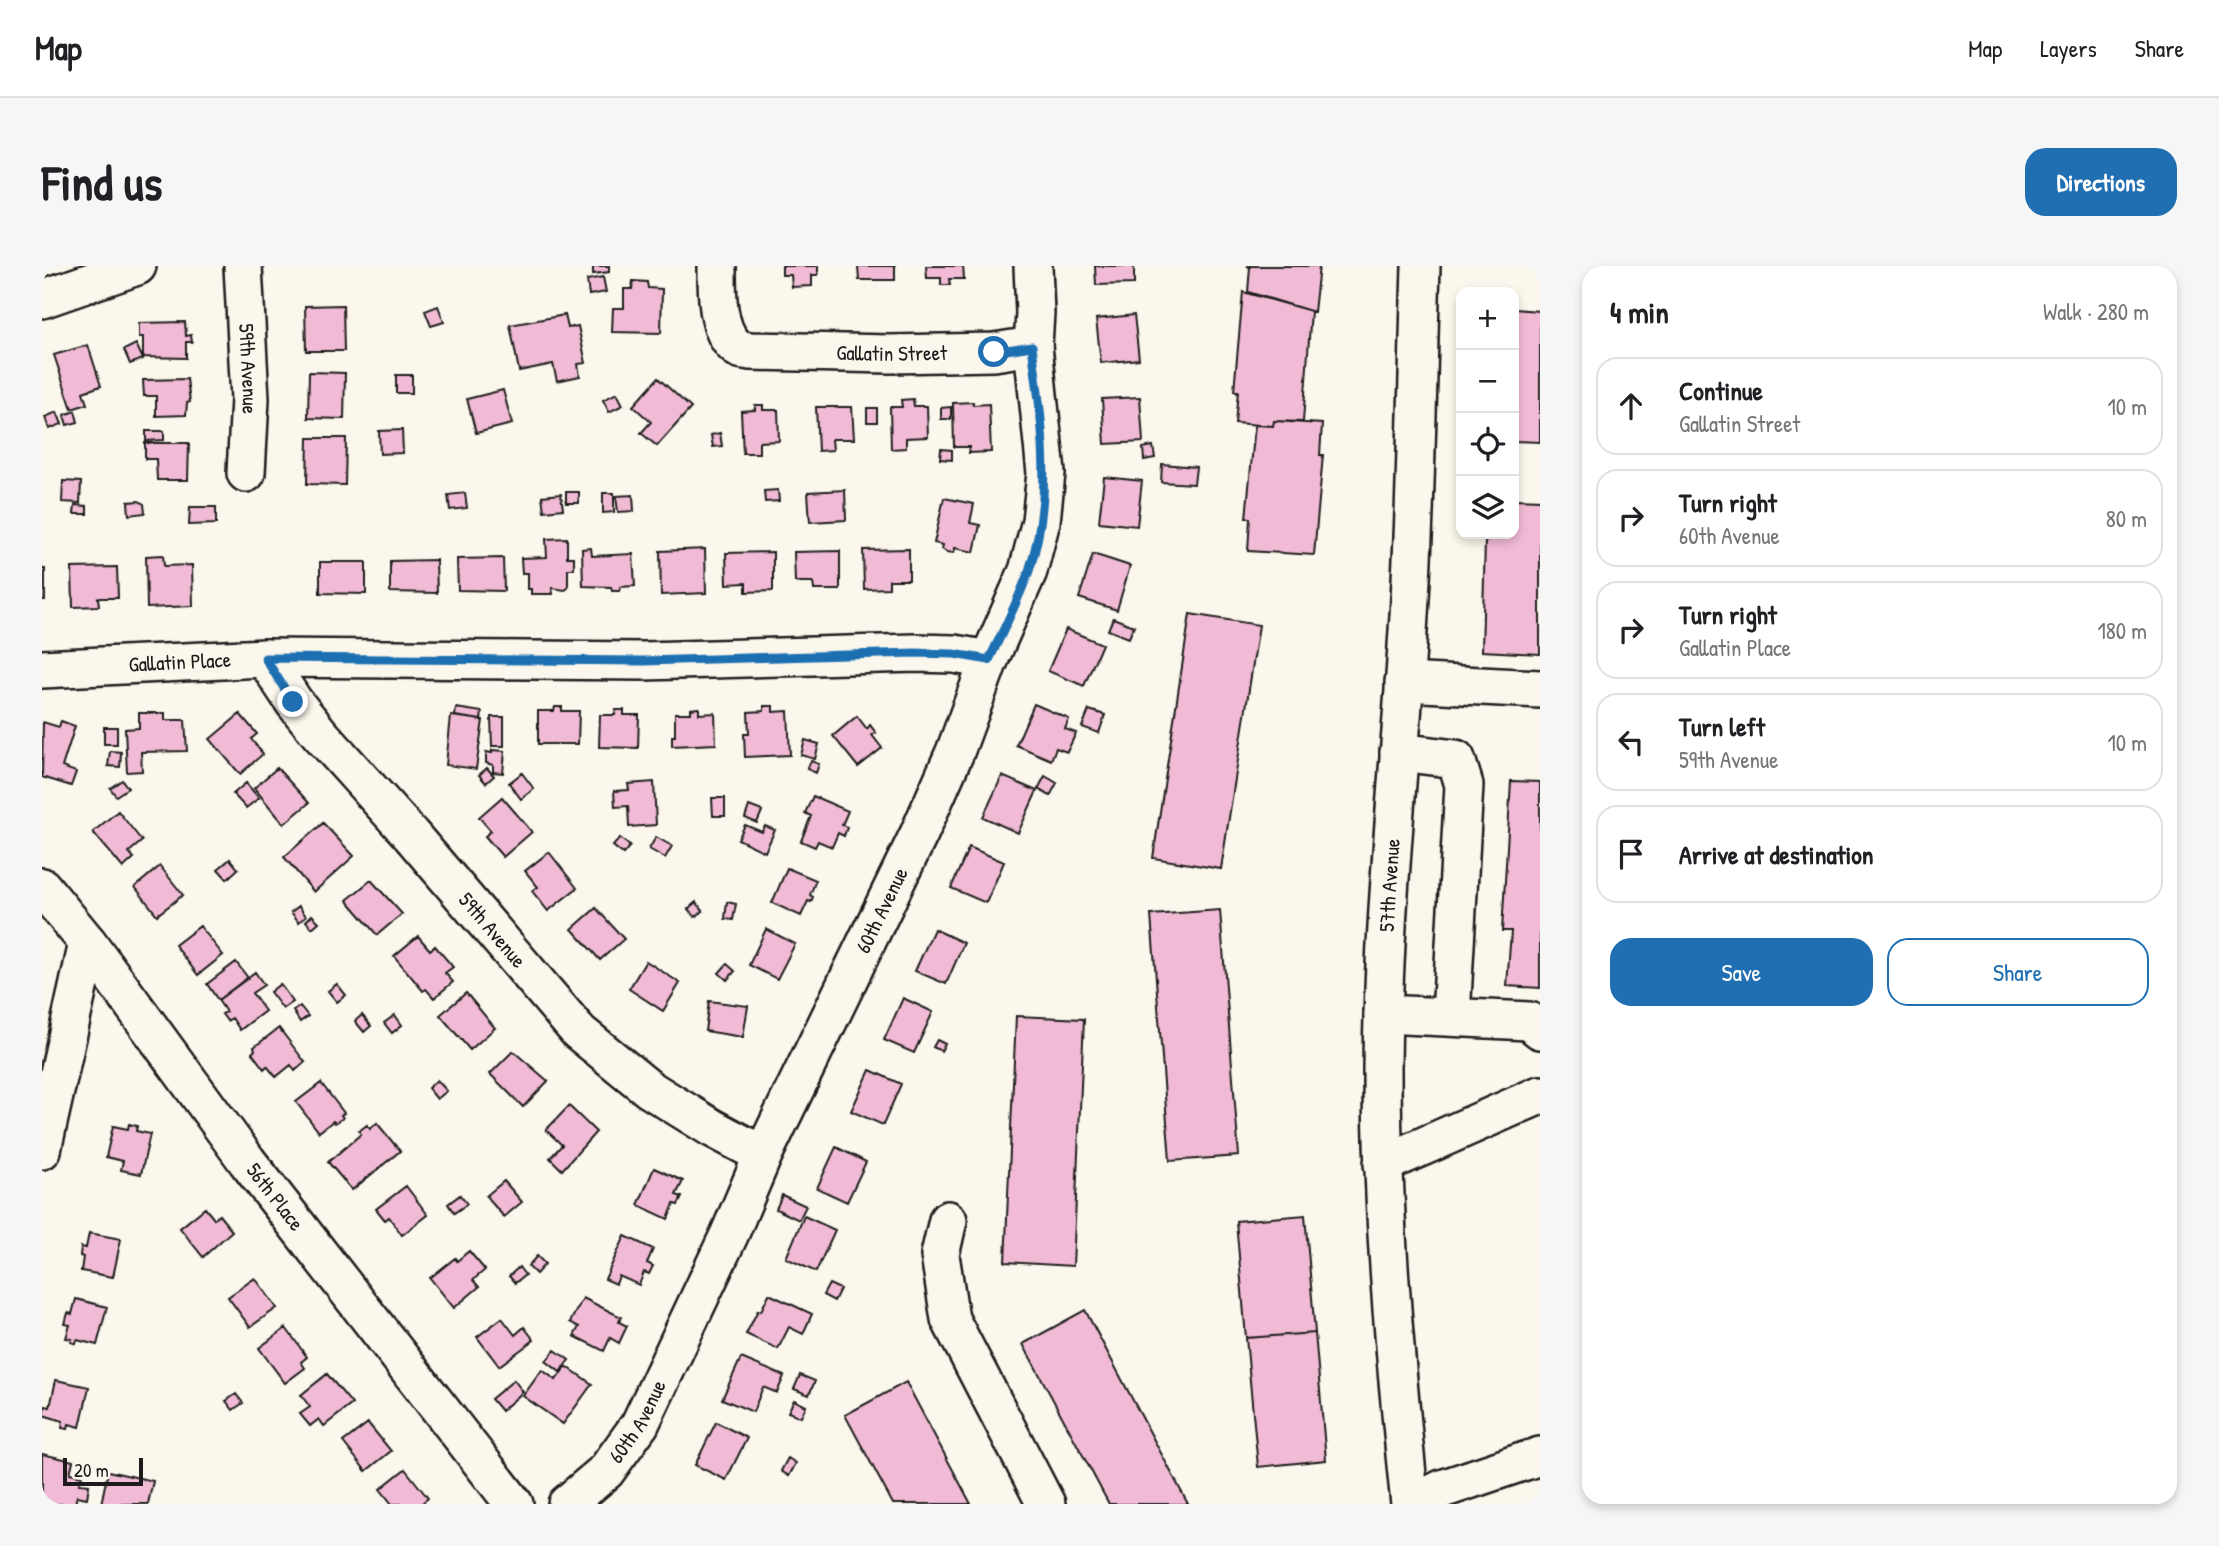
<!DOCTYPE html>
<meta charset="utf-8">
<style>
body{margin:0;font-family:"Patrick Hand",sans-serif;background:#f6f6f6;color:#202124}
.controls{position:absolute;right:21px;top:21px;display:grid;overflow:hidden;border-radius:14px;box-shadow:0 4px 10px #0003}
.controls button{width:63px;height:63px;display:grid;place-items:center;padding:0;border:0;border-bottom:2px solid #e0e0e0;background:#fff;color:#202124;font:35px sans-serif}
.scale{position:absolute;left:21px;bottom:18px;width:80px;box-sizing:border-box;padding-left:7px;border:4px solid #1c1c1c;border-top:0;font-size:19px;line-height:24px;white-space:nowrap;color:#1c1c1c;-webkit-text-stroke:5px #fbf7ec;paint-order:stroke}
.stop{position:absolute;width:21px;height:21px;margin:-16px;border:5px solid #1f6fb2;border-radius:50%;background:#fff}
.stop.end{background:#1f6fb2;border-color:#fff;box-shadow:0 2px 7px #0008}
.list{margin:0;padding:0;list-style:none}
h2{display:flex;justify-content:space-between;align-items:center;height:91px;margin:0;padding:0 28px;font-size:30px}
h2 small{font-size:23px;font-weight:400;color:#757577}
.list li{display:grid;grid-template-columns:46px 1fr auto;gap:21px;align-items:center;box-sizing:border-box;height:98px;margin:0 14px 14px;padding:0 14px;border:2px solid #e0e0e0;border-radius:21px}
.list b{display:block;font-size:26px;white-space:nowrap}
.list p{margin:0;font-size:23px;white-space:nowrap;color:#757577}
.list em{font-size:23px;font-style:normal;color:#757577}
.actions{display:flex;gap:14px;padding:21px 28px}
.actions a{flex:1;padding:16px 0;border:2px solid #1f6fb2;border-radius:21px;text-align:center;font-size:24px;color:#1f6fb2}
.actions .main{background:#1f6fb2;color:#fff}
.icon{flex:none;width:38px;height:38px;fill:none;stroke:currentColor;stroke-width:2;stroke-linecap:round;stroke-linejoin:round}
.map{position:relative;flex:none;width:1498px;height:1238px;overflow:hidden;border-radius:21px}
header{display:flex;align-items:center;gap:42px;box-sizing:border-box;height:98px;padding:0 35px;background:#fff;border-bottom:2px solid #e0e0e0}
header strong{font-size:33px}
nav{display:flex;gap:38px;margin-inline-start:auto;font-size:24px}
.intro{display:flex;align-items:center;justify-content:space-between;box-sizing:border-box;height:168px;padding:0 42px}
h1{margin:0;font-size:49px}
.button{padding:18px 32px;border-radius:21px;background:#1f6fb2;color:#fff;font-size:24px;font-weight:700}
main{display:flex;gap:42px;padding:0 42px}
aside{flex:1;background:#fff;border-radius:21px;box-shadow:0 4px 10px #0003}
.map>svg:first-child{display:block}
</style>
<header>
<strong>Map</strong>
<nav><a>Map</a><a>Layers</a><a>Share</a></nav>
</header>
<div class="intro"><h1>Find us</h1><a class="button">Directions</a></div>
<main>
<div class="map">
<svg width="1498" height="1238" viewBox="0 0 1498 1238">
<rect width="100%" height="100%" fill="#fbf7ec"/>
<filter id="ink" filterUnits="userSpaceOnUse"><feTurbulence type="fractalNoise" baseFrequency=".0143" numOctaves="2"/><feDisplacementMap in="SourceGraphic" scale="14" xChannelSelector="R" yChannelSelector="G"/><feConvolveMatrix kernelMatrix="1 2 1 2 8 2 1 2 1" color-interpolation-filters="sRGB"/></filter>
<g filter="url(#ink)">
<path fill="#f2bbd5" stroke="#1c1c1c" stroke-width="2" d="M551,0H567V6L551,8Z
M740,0H776V9H770V20L750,21L749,9H740Z
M816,0H853V14H817Z
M884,0H921L922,13H907L908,19H899V12H885Z
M1053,0H1092V18L1054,19Z
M1205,0H1277L1272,46L1206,26L1208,1Z
M561,11L564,26L547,29L545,14Z
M591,15L605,16L606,22L620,23L619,67L570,66L571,42H582V23H590Z
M1201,26L1269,45L1261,156L1232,155L1231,160L1193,157L1196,125H1192Z
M301,39L302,85H264L263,40Z
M396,40L402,56L389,60L383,45Z
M1472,43L1498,45V176L1472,175Z
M523,49L526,62L536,60L544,97L536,98L538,110L515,115L511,98L477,105L468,59Z
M1092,49L1097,93L1059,97L1054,53Z
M143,56L144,70L149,69L150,76H144V92L101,91V71H97V57Z
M94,78L101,93L88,98L82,84Z
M46,79L59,120L41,126L45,138L30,143L12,89Z
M267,106L303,107L302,153L266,152Z
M354,109H370V127H354Z
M616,112L649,142L615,180L599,167L609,156L591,140Z
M145,113L148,136L145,137L144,149L114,150V130H102L101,114Z
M461,124L470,158L434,167L425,133Z
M575,127L581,139L567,146L561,134Z
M1098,131L1101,176L1063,178L1060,133Z
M871,133L872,140H885L886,171L864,172V182L849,183L848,141H860L859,134Z
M931,136V139L947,138L949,186L927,187V181H912L911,137Z
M713,139H721V144H736L737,175L717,176V187H701L699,145L713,144Z
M774,141H810L812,173H790L791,184L776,185Z
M909,141V153H899V142Z
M825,142H835V156H825Z
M33,145L36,156L25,159L22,149Z
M15,146L20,158L7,163L3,151Z
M1232,155L1280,158L1278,189H1281L1272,289L1206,285L1208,252H1204L1213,159L1231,160Z
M360,164L361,187L338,188L337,165Z
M104,165H122V174L104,175Z
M678,167L680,180L671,181L669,169Z
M266,172H304L303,219L265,218Z
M103,177H147L146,214H115L114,193H103Z
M1111,180L1113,192L1102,194L1101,182Z
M899,183L910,184V194L898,193Z
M1120,198L1154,201L1152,218L1119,216Z
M1062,211L1100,215L1095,260L1057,256Z
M21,215L39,216L38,237L20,236Z
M736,224L737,235L723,236L722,225Z
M803,224L804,254L768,256L766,226Z
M524,226H537V237H524Z
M423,227L425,242L408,244L406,229Z
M561,227H572V246L561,247Z
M519,228L521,243L502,245L500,230Z
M591,229L592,245L576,246L574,230Z
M902,232L932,238L928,257L938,259L932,286L913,282L912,287L905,286L900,283L901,279L892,277Z
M1472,233L1498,234V388L1440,385L1443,275H1446V268H1472Z
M97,235L102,238L103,247L87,249L86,236Z
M33,239L45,240V248H32Z
M148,241H174V258L147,259Z
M525,272V291H532V303H526V322L523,324L510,322L511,328H489V323H486V307H480L479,292L505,291L504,273Z
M549,282L550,290L591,288L593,320L578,321V325H570L569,321L541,320L540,283Z
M663,283L664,327L619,329L618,285Z
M867,283V314H847V322L822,323L821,284Z
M798,285V324H772L771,316H753L752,286Z
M731,286V325L704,326V317L685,318L684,287Z
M1051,288L1088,300L1075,344L1037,332Z
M121,289L122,300L150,299L151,340L105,342L104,290Z
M461,292L462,325L416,324L415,293Z
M394,294L395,327L348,326V295Z
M278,296H324V328L278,327Z
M75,301L76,332H56L57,340L31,341L30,302Z
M0,303H3V334H0Z
M1148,348L1217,359L1179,603L1111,592Z
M1071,352L1092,360L1087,372L1066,364Z
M1024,363L1060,378L1042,420L1006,405Z
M992,438L1027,453L1023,463L1034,467L1025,486L1014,482L1009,494L974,479Z
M722,440H731V446L746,445L748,489L703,491L702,468H707L706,446L722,445Z
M513,441H520V445H537L536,478H496V445H512Z
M414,442L440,446L439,454L413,450Z
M657,442V448L673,447L674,478L630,480V470H633V447H649V443Z
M574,444H582V449H597L596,482L557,481L558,449H573Z
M1047,444L1063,449L1057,467L1040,461Z
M97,447H123V454H143L145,485L99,486L100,505L85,506L83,463L97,462Z
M198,448L215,468L209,473L221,488L198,508L168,473Z
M409,450L441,454L434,503L404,499Z
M815,450L825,463L828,459L834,467L830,469L840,482L816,501L791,470Z
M449,451H462V480H450Z
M19,455L33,460L20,501L34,506L29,520L0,511L1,456L17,461Z
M62,461H75V478H62Z
M763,474L777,478L773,493L759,489Z
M450,484L463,485L461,507L451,506V499L444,497V486L450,487Z
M68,485L79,486L78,501L66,500Z
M769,495L777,498L774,507L765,503Z
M235,502L267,537L242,558L212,522Z
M445,502L452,510L444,517L437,509Z
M480,507L492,523L479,533L467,517Z
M960,510L995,525L976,567L941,551Z
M1003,510L1015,517L1008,530L996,523Z
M80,514L86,522L74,530L68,522Z
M1469,515L1498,516V722L1465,720L1469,665H1460Z
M612,516L614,559L587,561L586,540L573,541L572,525L587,524L586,518Z
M204,517L217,532L204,542L191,528Z
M771,530L806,545L800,559L805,561L802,570L796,567L790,581L776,575L773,581L759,575L769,550L763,547Z
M460,531L490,566L461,591L443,570L449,565L437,551Z
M670,532H683V550H671Z
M707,540L720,545L715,557L703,552Z
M76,545L100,575L87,586L92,592L81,602L51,566Z
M281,557L312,590L272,626L242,591Z
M703,559L720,566L723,560L733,564L723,586L696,573Z
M614,571L630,580L623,592L607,583Z
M578,572L588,580L581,588L571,580Z
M927,581L962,596L944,637L909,622Z
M507,586L535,622L506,645L490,625L496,621L483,605Z
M188,593L196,603L185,613L176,603Z
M118,600L141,629L115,649L93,621Z
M745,602L774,614L768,629L771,631L769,636L766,635L759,650L730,637Z
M329,614L360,648L335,669L305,634Z
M654,636L661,645L653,651L646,643Z
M685,636L694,638L691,654L683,653Z
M257,640L264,650L257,656L249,646Z
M554,642L582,673L558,694L530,663Z
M1178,644L1197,890L1128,895L1109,649Z
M270,649L277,656L270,662L264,655Z
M158,660L181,689L156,709L133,679Z
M724,663L753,678L735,713L707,699Z
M892,663L922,677L904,718L873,705Z
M376,670L388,684L393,680L411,701L403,707L411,716L392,732L384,723L381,725L352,690Z
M604,695L638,717L621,745L587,723Z
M194,696L206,712L176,734L165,718Z
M685,698L693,705L685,714L677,707Z
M213,706L222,719L210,727L223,745L198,764L190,752L185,755L180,748L184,746L176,734Z
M238,718L251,736L241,743L228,726Z
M295,718L304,729L295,736L286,725Z
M424,727L453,762L428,784L398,749Z
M861,732L891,746L872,787L842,774Z
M667,735L706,740L701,771L663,765Z
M258,740L266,750L258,756L251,745Z
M320,749L329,760L322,766L313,755Z
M353,749L360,759L350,767L342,757Z
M974,750L1042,753L1031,1000L963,996Z
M237,762L263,796L253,805L249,799L234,811L225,800L222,803L210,787L213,784L212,781Z
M895,774L903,778L899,785L891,781Z
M471,785L506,815L481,841L448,808Z
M828,804L859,818L841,859L809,845Z
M395,814L405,825L395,833L386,822Z
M279,817L302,847L299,849L301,852L293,857L291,855L277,866L254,836Z
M527,840L554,866L520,904L508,892L520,879L504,864Z
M335,857L358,885L310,924L286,896L319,868L317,865L325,859L328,863Z
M87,858L95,860L94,865L108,868L99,908L79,904L81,895L64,891L71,860L86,863Z
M794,881L824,896L805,936L775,922Z
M612,902L641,915L634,929L640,931L636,939L632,938L626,953L596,939Z
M462,915L480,936L462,951L444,930Z
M364,920L386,949L360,969L347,951L343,954L334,943Z
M418,929L425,938L412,947L406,938Z
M740,929L764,940L757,954L734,943Z
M163,942L172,953L177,949L190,965L161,991L138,962Z
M1263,949L1273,1067L1204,1072L1194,955Z
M762,950L793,964L774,1006L744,992Z
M47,967L79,973L71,1011L39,1005L41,991L38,990L39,981L44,982Z
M583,970L611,983L605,997L611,1000L607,1008L602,1006L597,1019L577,1010L574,1018L563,1013Z
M427,985L443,1004L431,1014L437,1021L412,1042L388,1012L413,992L415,995Z
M495,990L503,998L494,1008L486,1000Z
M477,1001L483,1009L473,1017L467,1010Z
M213,1012L235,1042L208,1061L186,1031Z
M787,1018L798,1023L792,1035L781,1029Z
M727,1028L770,1048L761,1068L747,1061L736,1083L704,1068L716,1044L719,1045Z
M541,1032L579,1051L577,1056L585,1060L577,1077L568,1072L562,1085L532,1070L537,1061L528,1056Z
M34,1033L65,1041L55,1079L35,1074L34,1078L29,1076L30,1073L24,1072L28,1059L23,1058L26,1047L30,1048Z
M1043,1044L1146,1238H1067L981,1078Z
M460,1052L473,1069L482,1061L492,1074L457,1100L435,1071Z
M244,1062L265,1091L259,1096L263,1102L243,1117L217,1082Z
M1273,1067L1284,1194L1216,1201L1204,1072Z
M513,1084L527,1094L518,1106L504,1095Z
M699,1092L742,1110L735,1127L721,1121L711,1146L680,1133Z
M524,1100L550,1118L521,1158L481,1130L500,1104L514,1114Z
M285,1108L310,1138L282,1160L277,1153L268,1160L258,1148L268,1141L259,1129Z
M758,1109L773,1115L767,1129L752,1123Z
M14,1114L47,1121L38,1161L27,1158L26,1163L20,1162L21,1155L1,1149L3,1140L8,1141Z
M472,1114L481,1126L459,1145L449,1133Z
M864,1116L929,1238H851L803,1149Z
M194,1128L201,1137L191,1144L184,1135Z
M752,1134L764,1140L759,1151L746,1146Z
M674,1156L705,1172L684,1214L653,1199Z
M326,1157L349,1185L324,1205L301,1176Z
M0,1188L31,1195L28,1207L40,1210L37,1218L47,1219L45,1232L35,1230L33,1238H0Z
M746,1192L754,1197L747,1210L739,1205Z
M363,1203L386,1232L379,1238H350L338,1223Z
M66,1205L111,1215L106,1238H59Z"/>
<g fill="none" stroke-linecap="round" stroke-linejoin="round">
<defs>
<g id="minor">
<path id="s1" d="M201,0L208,133L204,207"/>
<path id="s2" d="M675,0C675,23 674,63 693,80C697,84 702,84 708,85L848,88L952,86L991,80"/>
<path d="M0,33L95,0"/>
<path id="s3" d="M223,392L252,436L278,468L369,569L537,766L607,823L670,862L721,889"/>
<path id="s4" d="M0,403L223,392L602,395L873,387L912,388L947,394"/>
<path d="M1362,416L1498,423"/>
<path d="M1357,486L1414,493L1422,519L1409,750"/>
<path id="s5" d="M0,621L46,677L205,895L472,1238"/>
<path d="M1341,748L1487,755L1498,764"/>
<path d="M0,884L46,677"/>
<path d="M1341,898L1498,829"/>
<path d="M906,954L898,989L908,1053L1004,1238"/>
<path id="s6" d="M525,1238L564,1205L598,1158L688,967L721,889L877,568L913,486L947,394L986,305L999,255L1004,207L991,80L993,47L991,0"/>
<path id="s7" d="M1368,1238C1353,1093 1340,948 1340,803C1341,661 1356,521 1365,380C1374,253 1375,127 1379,0"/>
<path d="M1371,1238L1400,1223L1498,1190"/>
</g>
</defs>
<use href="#minor" stroke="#1c1c1c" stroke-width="42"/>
<use href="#minor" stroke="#fbf7ec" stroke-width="37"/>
</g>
</g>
<g fill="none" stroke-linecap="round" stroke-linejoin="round" filter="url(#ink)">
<path stroke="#1f6fb2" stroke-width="9" d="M251,436L223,392L602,395L873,387L912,388L947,394C961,365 976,335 987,305C1012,229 1000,157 990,80L952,86"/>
</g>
<g text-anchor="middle" stroke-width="5" stroke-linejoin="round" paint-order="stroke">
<g font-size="21" fill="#1c1c1c" stroke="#fbf7ec">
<text dy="7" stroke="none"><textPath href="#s2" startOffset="242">Gallatin Street</textPath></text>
<text dy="7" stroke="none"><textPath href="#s1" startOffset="103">59th Avenue</textPath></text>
<text dy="7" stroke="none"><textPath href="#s4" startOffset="138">Gallatin Place</textPath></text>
<text dy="7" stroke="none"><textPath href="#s7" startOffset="620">57th Avenue</textPath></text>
<text dy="7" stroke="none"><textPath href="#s6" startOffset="677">60th Avenue</textPath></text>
<text dy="7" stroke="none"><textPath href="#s3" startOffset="355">59th Avenue</textPath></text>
<text dy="7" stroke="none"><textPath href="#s5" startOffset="388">56th Place</textPath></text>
<text dy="7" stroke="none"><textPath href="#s6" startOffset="110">60th Avenue</textPath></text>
</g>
</g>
</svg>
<div class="controls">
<button>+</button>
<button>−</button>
<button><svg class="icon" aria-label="locate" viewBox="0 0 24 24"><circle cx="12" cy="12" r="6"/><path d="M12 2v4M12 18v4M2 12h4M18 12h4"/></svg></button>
<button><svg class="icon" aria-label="layers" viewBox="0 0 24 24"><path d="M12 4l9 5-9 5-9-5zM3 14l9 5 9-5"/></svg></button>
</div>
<div class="scale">20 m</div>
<div class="stop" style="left:952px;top:86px"></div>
<div class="stop end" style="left:251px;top:436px"></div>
</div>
<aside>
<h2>4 min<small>Walk · 280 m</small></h2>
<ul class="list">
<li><svg class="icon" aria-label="ahead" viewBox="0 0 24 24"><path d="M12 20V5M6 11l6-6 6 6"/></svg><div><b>Continue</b><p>Gallatin Street</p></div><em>10 m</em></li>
<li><svg class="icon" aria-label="right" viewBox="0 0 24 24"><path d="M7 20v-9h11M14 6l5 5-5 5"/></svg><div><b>Turn right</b><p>60th Avenue</p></div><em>80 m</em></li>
<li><svg class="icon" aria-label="right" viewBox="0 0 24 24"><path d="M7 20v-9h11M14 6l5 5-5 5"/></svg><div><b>Turn right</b><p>Gallatin Place</p></div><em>180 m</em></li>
<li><svg class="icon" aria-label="left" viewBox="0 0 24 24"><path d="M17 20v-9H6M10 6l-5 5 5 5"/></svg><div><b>Turn left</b><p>59th Avenue</p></div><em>10 m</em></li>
<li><svg class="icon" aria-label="arrive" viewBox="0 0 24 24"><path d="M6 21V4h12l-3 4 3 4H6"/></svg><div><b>Arrive at destination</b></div></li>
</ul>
<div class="actions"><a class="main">Save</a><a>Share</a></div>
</aside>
</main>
